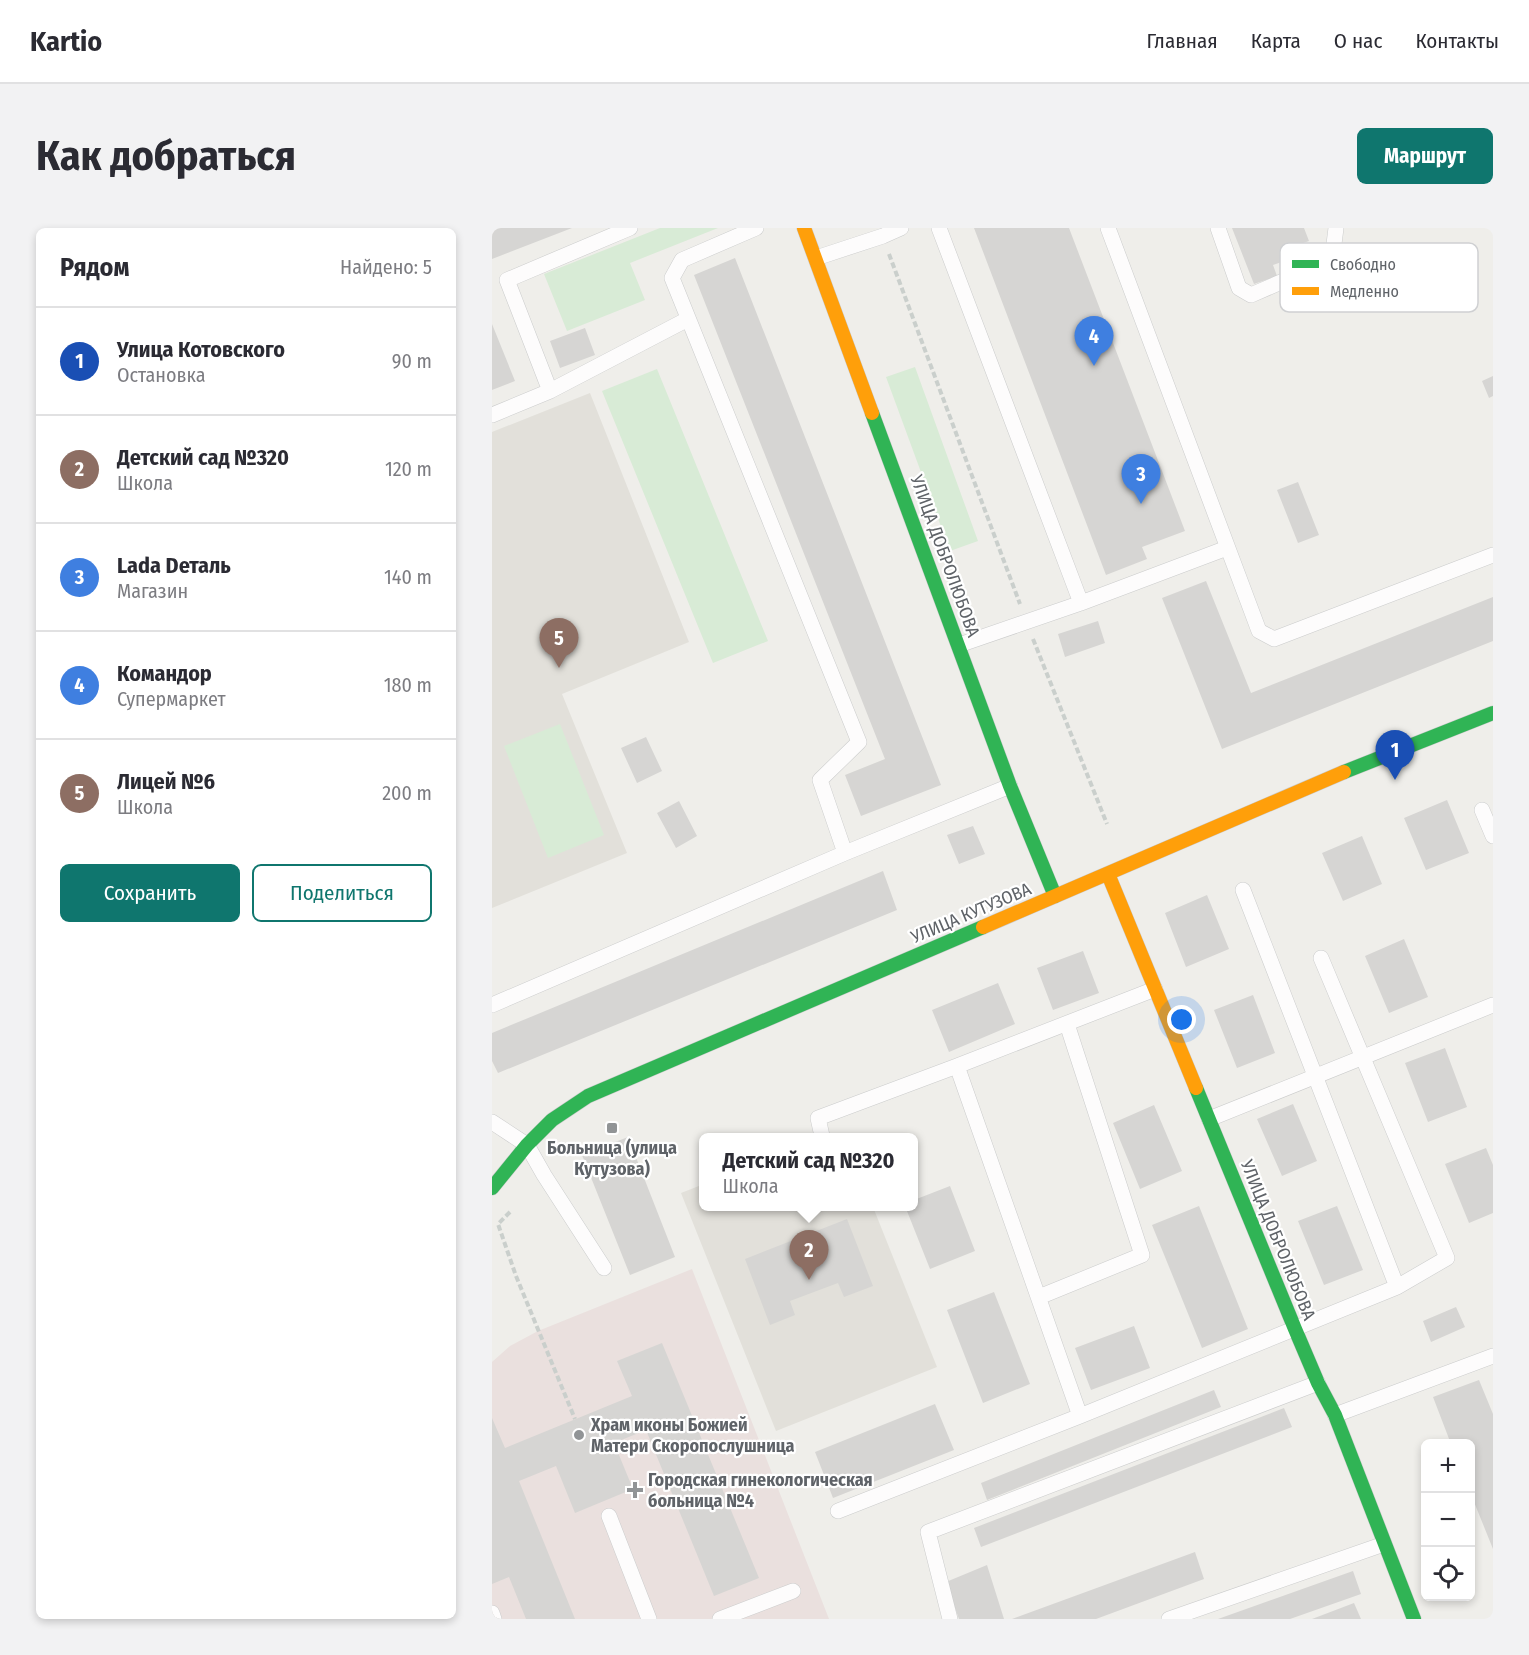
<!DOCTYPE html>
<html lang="ru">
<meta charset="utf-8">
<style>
body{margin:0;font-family:"Fira Sans Condensed",sans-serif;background:#f2f2f3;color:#2b2b33}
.controls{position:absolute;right:18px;bottom:18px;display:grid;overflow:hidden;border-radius:9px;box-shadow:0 3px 9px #0003}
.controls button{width:54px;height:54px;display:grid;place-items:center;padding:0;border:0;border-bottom:2px solid #e1e1e2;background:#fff;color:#2b2b33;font:30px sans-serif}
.you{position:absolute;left:690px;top:792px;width:21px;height:21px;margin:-15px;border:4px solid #fff;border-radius:50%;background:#1a73e8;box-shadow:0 0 0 9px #1a73e833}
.badge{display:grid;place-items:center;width:39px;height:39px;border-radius:50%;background:#0f766e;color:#fff;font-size:20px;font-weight:700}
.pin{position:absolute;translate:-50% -50px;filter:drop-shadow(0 2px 3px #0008)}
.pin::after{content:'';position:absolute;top:32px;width:21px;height:18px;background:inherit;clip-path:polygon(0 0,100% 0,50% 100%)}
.popup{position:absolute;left:207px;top:905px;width:219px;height:78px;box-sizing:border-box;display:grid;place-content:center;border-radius:9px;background:#fff;filter:drop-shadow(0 2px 4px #0005);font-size:20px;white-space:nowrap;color:#7c7c81}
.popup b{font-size:22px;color:#2b2b33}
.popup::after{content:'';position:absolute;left:50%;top:100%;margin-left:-12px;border:12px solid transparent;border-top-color:#fff}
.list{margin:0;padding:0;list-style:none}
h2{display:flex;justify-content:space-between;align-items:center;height:78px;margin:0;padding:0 24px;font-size:26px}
h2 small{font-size:20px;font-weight:400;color:#7c7c81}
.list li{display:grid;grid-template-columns:39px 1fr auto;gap:18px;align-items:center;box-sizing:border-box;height:108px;padding:0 24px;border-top:2px solid #e1e1e2}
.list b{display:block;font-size:22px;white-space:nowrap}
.list p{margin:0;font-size:20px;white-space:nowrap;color:#7c7c81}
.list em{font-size:20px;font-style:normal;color:#7c7c81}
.actions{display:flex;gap:12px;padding:18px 24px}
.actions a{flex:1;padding:14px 0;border:2px solid #0f766e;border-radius:9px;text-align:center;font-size:21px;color:#0f766e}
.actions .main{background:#0f766e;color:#fff}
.icon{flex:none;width:33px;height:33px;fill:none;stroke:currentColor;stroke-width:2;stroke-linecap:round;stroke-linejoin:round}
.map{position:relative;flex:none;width:1001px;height:1391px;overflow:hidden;border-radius:9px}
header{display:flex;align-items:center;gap:36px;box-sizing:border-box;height:84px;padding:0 30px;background:#fff;border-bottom:2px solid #e1e1e2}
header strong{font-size:28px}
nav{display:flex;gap:33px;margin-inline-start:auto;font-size:21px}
.intro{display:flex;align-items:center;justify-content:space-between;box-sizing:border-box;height:144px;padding:0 36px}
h1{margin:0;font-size:42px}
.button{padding:15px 27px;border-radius:9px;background:#0f766e;color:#fff;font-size:21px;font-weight:700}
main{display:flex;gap:36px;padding:0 36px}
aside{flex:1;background:#fff;border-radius:9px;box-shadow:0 3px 9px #0003}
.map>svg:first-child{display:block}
</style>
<header>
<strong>Kartio</strong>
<nav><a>Главная</a><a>Карта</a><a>О нас</a><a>Контакты</a></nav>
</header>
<div class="intro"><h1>Как добраться</h1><a class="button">Маршрут</a></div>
<main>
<aside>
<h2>Рядом<small>Найдено: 5</small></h2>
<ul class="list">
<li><span class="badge" style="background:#1a4fb4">1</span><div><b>Улица Котовского</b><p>Остановка</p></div><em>90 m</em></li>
<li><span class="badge" style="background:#8d6e63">2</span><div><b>Детский сад №320</b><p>Школа</p></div><em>120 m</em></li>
<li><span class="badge" style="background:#3f7fe0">3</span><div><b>Lada Dеталь</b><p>Магазин</p></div><em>140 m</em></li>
<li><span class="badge" style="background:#3f7fe0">4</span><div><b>Командор</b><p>Супермаркет</p></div><em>180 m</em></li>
<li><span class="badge" style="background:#8d6e63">5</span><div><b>Лицей №6</b><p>Школа</p></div><em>200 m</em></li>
</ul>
<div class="actions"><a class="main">Сохранить</a><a>Поделиться</a></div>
</aside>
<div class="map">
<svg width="1001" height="1391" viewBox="0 0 1001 1391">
<rect width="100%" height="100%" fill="#efeeea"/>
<path fill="#e2e0da" d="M98,165L197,414L70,466L135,625L0,680V204Z
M212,956V978L381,979L445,1139L284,1203L189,965Z"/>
<path fill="#eae0de" d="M200,1041L337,1391H0V1134L18,1118L46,1103Z"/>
<path fill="#d8ebd6" d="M168,0H226L138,35L153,72L75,103L52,46Z
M423,139L486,313L458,323L394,149Z
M165,141L276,413L221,435L110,163Z
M68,496L112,607L56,630L12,518Z"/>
<path fill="#d6d5d3" d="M0,0H80L0,31Z
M482,0H577L693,303L650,319L655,331L614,347Z
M740,0H812L817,13L797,20L801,30L781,37L785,48L762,56Z
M243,30L449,557L369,588L353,547L393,531L202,47Z
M0,96L23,153L0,162Z
M93,100L103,127L68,140L58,113Z
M1001,148V168L997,170L990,153Z
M806,254L827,307L806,315L785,262Z
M714,353L759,465L1001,369V413L730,521L670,370Z
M606,393L613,415L573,429L566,406Z
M154,509L170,543L145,555L129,520Z
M955,572L977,625L934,642L912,590Z
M187,573L205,608L184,620L165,585Z
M481,598L493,626L467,636L455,607Z
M870,608L890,656L851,673L830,625Z
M391,643L405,682L6,845L0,833V805Z
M715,667L737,721L694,739L673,685Z
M912,711L936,769L897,785L873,728Z
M591,723L607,765L561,782L545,740Z
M506,755L523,796L457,824L440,782Z
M761,767L783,825L745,840L722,782Z
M953,820L975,879L936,894L913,835Z
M801,876L825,933L790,948L765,891Z
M662,877L690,943L648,961L621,895Z
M136,909L183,1029L138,1047L90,927Z
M994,920L1001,937V985L977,995L953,936Z
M458,958L483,1023L438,1041L413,978H422V972Z
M707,978L756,1101L710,1120L660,997Z
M845,978L871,1042L832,1057L806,993Z
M355,991L381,1058L352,1069L346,1055L298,1073L303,1087L278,1097L253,1031Z
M502,1064L538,1156L491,1175L455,1082Z
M964,1079L973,1099L939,1114L931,1093Z
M642,1098L658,1140L599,1162L583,1120Z
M170,1115L267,1350L222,1368L154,1202L122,1215L141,1261L83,1285L64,1238L27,1253L83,1391H34L17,1349L0,1356V1190L13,1220L140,1168L125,1133Z
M987,1152L1001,1186V1321L978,1264V1216H959L941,1169Z
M722,1162L729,1179L495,1272L489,1255Z
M443,1176L462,1222L341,1270L323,1224Z
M792,1180L800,1199L489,1319L482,1300Z
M703,1324L712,1351L604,1391H520Z
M495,1337L512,1391H467L454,1354Z
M861,1343L869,1366L798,1391H726Z
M862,1375L869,1391H820Z"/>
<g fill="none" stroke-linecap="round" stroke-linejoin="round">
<defs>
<path id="lane" d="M264,0L190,32L180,50L367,514L328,552L353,625
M447,0L589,375
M616,0L767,403L782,411L1001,327
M726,0L747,60L759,67L840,32L844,0
M324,30L391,8L409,0
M58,163L196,91
M0,187L58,163L15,52L138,0
M467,417L589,375L735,320
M990,582L1001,608
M829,730L955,1030L905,1059
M0,777L353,625L518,558
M717,891L1001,777
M0,894L35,917L52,947L112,1040
M330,908L326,890L465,838
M547,1069L650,1027L575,796
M843,1187L1001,1128
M588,1188L465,838L663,761
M346,1283L588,1188L905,1059L751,662
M117,1288L157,1391
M0,1385L2,1391
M228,1391L301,1363
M458,1391L436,1304L826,1155
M677,1391L892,1316"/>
<path id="fast" d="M380,185L518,558L563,668
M852,544L1001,485
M704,860L803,1101L826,1155L843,1187L922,1391
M0,960L35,917L60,892L96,868L491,699"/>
<path id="slow" d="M312,0L380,185
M616,646L704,860
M491,699L852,544"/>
</defs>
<use href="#lane" stroke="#cbcccc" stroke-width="16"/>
<use href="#fast" stroke="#cacacb" stroke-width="15"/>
<use href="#slow" stroke="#cacacb" stroke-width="15"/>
<path stroke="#cacfcc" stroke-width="4" stroke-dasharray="6 3" stroke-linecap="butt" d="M397,26L528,376
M541,411L615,596
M18,984L6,996L24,1048L83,1191"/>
<use href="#lane" stroke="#fdfcfc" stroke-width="15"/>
<use href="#fast" stroke="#30b455" stroke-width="14"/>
<use href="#slow" stroke="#ff9f0a" stroke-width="14"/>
</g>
<g fill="#919496" stroke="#fff" stroke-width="2">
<rect x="114" y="894" width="12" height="12" rx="3"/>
<circle cx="87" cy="1207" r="6"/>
<path d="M140 1253h6v6h6v6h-6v6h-6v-6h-6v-6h6z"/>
</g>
<g text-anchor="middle" stroke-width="4.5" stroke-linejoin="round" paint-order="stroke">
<g font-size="18" fill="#5f6368" stroke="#fff">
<text transform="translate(453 328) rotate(70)" y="6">УЛИЦА ДОБРОЛЮБОВА</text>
<text transform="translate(479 685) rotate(-23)" y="6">УЛИЦА КУТУЗОВА</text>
<text transform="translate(786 1012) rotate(68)" y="6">УЛИЦА ДОБРОЛЮБОВА</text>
</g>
<g font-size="18" font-weight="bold" fill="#5f6368" stroke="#fff" text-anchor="start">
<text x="120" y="926" text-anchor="middle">Больница (улица<tspan x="120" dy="21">Кутузова)</tspan></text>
<text x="99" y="1203">Храм иконы Божией<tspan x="99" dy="21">Матери Скоропослушница</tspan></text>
<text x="156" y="1258">Городская гинекологическая<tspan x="156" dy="21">больница №4</tspan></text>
</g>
</g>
<rect x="788" y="15" width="198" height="69" rx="9" fill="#fff" stroke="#cfd0d2" stroke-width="1.5"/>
<rect x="800" y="32" width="27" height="8" fill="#30b455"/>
<rect x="800" y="59" width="27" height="8" fill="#ff9f0a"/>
<g font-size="16" fill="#5f6368">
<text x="838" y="42">Свободно</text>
<text x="838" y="69">Медленно</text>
</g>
</svg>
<div class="controls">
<button>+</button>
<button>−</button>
<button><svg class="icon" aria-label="locate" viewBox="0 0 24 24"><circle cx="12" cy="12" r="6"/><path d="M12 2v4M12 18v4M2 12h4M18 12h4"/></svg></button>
</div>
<div class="you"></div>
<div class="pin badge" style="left:903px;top:552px;background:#1a4fb4">1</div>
<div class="pin badge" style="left:317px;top:1052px;background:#8d6e63">2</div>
<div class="popup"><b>Детский сад №320</b>Школа</div>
<div class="pin badge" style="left:649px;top:276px;background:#3f7fe0">3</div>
<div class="pin badge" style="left:602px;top:138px;background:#3f7fe0">4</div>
<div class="pin badge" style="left:67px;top:440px;background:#8d6e63">5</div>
</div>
</main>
